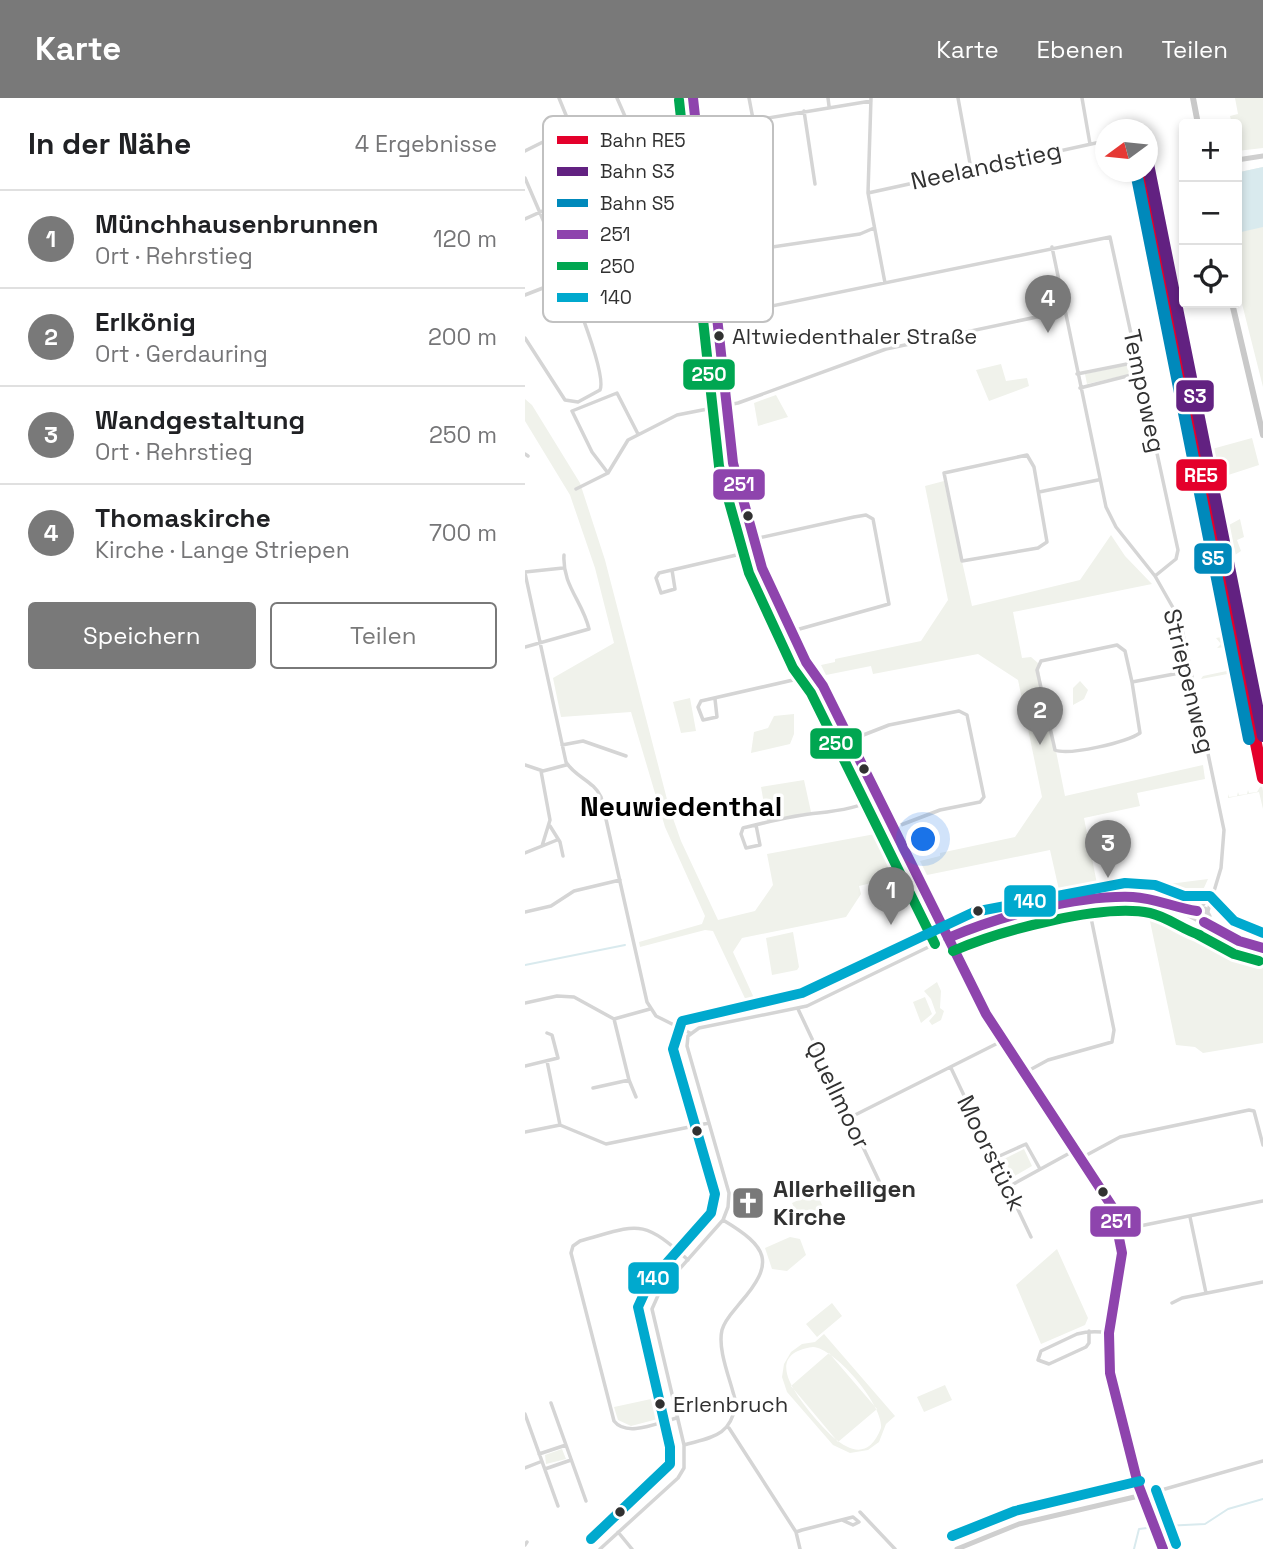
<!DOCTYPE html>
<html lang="de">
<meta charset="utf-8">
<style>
body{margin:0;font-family:"Space Grotesk",sans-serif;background:#f2f2f2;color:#202124}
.controls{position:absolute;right:21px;top:21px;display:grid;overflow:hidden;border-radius:7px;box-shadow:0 4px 10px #0003}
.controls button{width:63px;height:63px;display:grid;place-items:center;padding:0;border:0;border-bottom:2px solid #e0e0e0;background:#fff;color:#202124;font:35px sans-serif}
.compass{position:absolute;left:570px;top:21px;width:63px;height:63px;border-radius:50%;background:#fff;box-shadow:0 4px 10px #0003;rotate:255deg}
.you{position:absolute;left:399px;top:742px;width:24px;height:24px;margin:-18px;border:5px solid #fff;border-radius:50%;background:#1a73e8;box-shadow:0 0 0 10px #1a73e833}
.badge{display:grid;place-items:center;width:46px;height:46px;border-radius:50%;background:#797979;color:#fff;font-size:23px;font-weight:700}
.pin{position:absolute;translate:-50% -58px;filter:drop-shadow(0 2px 4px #0008)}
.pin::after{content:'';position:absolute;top:37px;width:24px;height:21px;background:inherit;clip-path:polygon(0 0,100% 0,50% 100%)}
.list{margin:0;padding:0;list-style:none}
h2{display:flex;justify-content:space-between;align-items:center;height:91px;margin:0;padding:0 28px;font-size:30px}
h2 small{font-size:23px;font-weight:400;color:#757577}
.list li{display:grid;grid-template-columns:46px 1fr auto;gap:21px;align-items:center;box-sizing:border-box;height:98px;padding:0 28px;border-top:2px solid #e0e0e0}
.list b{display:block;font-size:26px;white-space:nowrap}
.list p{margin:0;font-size:23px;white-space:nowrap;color:#757577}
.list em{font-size:23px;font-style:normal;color:#757577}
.actions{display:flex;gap:14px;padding:21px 28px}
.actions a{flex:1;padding:16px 0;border:2px solid #797979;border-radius:7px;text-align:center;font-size:24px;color:#797979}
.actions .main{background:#797979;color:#fff}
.icon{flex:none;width:38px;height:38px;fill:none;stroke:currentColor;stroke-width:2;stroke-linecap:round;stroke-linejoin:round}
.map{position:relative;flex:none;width:738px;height:1451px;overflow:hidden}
header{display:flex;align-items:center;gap:42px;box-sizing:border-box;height:98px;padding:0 35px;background:#797979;color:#fff}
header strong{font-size:33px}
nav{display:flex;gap:38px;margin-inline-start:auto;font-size:24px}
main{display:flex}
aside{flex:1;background:#fff}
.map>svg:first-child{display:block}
</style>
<header>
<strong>Karte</strong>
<nav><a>Karte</a><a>Ebenen</a><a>Teilen</a></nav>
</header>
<main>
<aside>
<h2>In der Nähe<small>4 Ergebnisse</small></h2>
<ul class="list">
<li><span class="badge">1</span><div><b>Münchhausenbrunnen</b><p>Ort · Rehrstieg</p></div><em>120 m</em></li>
<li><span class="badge">2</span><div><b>Erlkönig</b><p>Ort · Gerdauring</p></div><em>200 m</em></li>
<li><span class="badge">3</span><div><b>Wandgestaltung</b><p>Ort · Rehrstieg</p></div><em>250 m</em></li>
<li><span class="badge">4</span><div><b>Thomaskirche</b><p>Kirche · Lange Striepen</p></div><em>700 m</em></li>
</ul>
<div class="actions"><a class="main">Speichern</a><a>Teilen</a></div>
</aside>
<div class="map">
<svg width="738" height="1451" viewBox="0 0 738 1451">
<rect width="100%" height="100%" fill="#fff"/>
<path fill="#f0f2eb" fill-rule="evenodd" d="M710,0H738V50L712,53V26H707L705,18L713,16Z
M738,69V289L712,186V77L715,74Z
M476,266L481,283L502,280L504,288L464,303L451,272Z
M608,266L610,275L562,286L560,276Z
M251,297L263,319L233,328L229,305Z
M0,301L7,307L55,385L80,462L144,709L156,743L193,822L230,813L248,787L242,756L361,734L382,776L334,788L336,796L321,819L217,840L208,854L234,911L226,913L188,833L180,832L115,849L114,844L177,826L180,818L140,729L106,614L36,619L28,580L89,545L70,470L45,397L0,323Z
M727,340L734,367L694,380L687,351Z
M419,383L447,508L555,482L586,437L600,458L627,486L488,514L497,560L506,559L513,565L527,646L531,653L540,698L678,667L680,681L612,695L615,708L559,720L575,801L529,811L526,795L534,792L525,752L402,777L395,763L415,758V755L490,739L517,699L493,582L453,556L348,576L346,568L301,577L296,567L310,564V561L396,543L423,502L400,388Z
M715,421L719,439L712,442L716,453L710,457L704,427Z
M707,537L738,693V711L734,694L703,700V696L704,699L712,698L713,694L714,697L722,696L723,692L724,695L732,694L735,689L713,574L676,581L678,578L711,571L707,548L692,550L696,546L691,540Z
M555,583L563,592L559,601L548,607V590Z
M165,600L171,633L156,635L148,604Z
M269,616V636L265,646L226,655L229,634L243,630L249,618Z
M279,682L286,714L242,723L236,689Z
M683,781L673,803L662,806L637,795L636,787Z
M622,809C664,820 695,849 738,858V945L678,955L670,949L651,947Z
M268,834L274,869L272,872L247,877L241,840Z
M412,884L416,893L415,910L419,913L416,922L407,927L404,923L411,915L406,901L399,893Z
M400,899L407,916L396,925L388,904Z
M499,1051L507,1068L488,1079L479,1061Z
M291,1094L298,1109L274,1120L267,1105Z
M265,1139L275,1141L281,1157L262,1173L247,1171L240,1150Z
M532,1151L563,1220L560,1227L516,1246L491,1187Z
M307,1205L317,1218L292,1239L281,1226Z
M299,1236L370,1318L361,1326L354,1344L343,1352L325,1355L308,1347L262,1294L257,1279L259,1266L266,1254L277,1246L290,1244ZM288,1249C310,1250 359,1308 356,1330C339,1375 306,1339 289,1319C273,1299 236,1256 288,1249Z
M304,1255L352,1311L313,1344L266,1288Z
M420,1287L427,1302L399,1314L392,1299Z
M140,1298L144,1318L106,1328L93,1322L89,1309Z
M37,1351L41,1361L21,1366L20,1357Z"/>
<path fill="#d9eaee" d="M738,69V129L712,135V77L715,74Z"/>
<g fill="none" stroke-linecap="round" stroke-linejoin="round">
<path stroke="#d9eaee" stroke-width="2" d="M0,867L100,847
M639,1428L680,1426L703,1411L738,1401
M609,1451L614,1431L622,1430"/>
<path stroke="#d5d5d5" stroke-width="3.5" d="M92,0L120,64
M224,0L228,21
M303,0L304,8
M346,0L343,95L360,185
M433,0L446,71
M557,0L565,46
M279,13L290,86
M0,53L42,32L43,22L34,0
M606,74L614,122
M93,79L107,108L112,149L126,182L125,191
M0,80C13,111 85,270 75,292L53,304L40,302L0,240
M343,95L580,43
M0,121L93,79L176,31L346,3
M527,149L581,409L591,429L630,478L655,522L699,732L696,770L683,813
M186,158L335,136L349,130
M0,197L41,181
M193,219L585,139L653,452L651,461L630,478
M552,276L612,264
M555,290L614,275
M0,356L3,358
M502,357L509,369L522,444L513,450L437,463L419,375Z
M83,375L67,354L47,313L92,295L113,336
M51,391L83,375L103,342L152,317L213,305L361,251L540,213
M514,394L573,382
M229,441L329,419L341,417L348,421L364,506L271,532
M147,472L150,491L136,495L131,480L134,475L233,452
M0,474L38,470
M0,475L41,664C50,679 69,683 76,699L122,904L131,918L165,935
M0,549L64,531C58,504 37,487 39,457
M607,584L615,635C602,644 544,658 530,652L512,572L516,563L592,547L600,553L607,584L665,573
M190,601L192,619L178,622L173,609L176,603L290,577
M323,643L364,627L434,613L442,617L459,699L455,704L415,712L368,730
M37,647L58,643L101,658
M0,667L18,673L41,667
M16,673L25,722L17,748
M231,727L235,747L221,750L216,736L218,730C242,724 269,717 293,715C313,713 333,710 351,701
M25,728L35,744L38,758
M0,755L32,742
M676,810L685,796
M0,814L26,808L49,793L95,782
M0,905L32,898L49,899L89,921L125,911
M273,911L354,1083
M89,921L104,982L111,999
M22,963L35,1027
M0,968L33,960L27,937L22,935
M426,970L506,1139
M501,974L523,962L587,944L589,932L563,805
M68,990L104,982
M324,1020L477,943
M0,1034L35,1027L81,1046L184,1025
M558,1059L595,1039L724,1012L729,1013L738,1047
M470,1060L501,1046L515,1071
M483,1089L552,1051
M665,1119L681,1195
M595,1132L738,1103
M647,1205L657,1200L738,1184
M564,1233V1245L561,1249L524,1266L513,1262L516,1253L552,1236C563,1233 573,1233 584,1235
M26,1305L61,1403
M0,1316L33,1408
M152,1320C134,1324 102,1340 89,1323L46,1155L48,1148L55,1143C113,1127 116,1119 163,1162
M204,1330L271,1434L275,1451
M159,1347C187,1339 205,1339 211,1306C207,1285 192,1253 197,1232C200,1221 208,1214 215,1205C251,1164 243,1149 198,1122
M14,1356L41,1347
M0,1370L15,1364
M20,1371L46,1362
M619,1397L738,1363
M335,1414L370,1451
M93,1434L107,1451
M271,1434L277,1432L328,1419L334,1424L328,1427L317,1422
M0,1447L2,1444
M75,1451L153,1380L159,1370V1347L127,1211L135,1193L198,1122L203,1109L204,1095L162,948L163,938L174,930L282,908L422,840"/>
<path stroke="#d5d5d5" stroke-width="5" d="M168,0L208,365L237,470L285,570
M237,463L285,562L294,590L468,927L574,1083L588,1110L597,1155L584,1235V1265L618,1397
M293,581L393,776V782
M656,813L675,823L684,818
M672,813L680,811L684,818
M679,824L714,843L738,850
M423,840C458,822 569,797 608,799C631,800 650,811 672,813"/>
<path stroke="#cfcfcf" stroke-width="5" d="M712,62L738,58
M432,1451L494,1426L618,1397L638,1451"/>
<path stroke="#c9c9c9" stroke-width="6" d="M668,0L673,26
M707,205L738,337"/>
<defs>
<path id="bus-1" d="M168,0L208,365L237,470L281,564L298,588L461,916L588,1110L597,1155L584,1235L585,1275L613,1386L638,1451
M679,824L714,843L738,850
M423,840C475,818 551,797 608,799C630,800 650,810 672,813"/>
<path id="bus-2" d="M154,2L194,368L224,475L268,570L286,595L410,846
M672,836L709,856L734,863
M428,853C474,833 577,805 625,815C643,819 658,832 675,837"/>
<path id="bus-3" d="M631,1392L651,1446
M427,1438L490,1413L615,1383
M66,1441L145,1366V1349L113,1209L124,1185L186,1115L190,1096L148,951L157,923L277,895L449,814L600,785L630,787L659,798H685L709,823L738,835"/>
</defs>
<use href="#bus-1" stroke="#fff" stroke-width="16"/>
<use href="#bus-2" stroke="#fff" stroke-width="16"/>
<use href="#bus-3" stroke="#fff" stroke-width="16"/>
<use href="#bus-1" stroke="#8e44ad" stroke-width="10"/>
<use href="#bus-2" stroke="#00a651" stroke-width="10"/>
<use href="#bus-3" stroke="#00a9ce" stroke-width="10"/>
<defs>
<path id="rail-1" d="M615,74L738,680"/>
<path id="rail-2" d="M622,61L738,638"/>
<path id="rail-3" d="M611,74L724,641"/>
</defs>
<use href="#rail-1" stroke="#fff" stroke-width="18"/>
<use href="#rail-2" stroke="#fff" stroke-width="18"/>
<use href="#rail-3" stroke="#fff" stroke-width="18"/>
<use href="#rail-1" stroke="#e4002b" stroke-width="12"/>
<use href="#rail-2" stroke="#622181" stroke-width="12"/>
<use href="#rail-3" stroke="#0089bb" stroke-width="12"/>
</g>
<defs>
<symbol id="church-square" viewBox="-11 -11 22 22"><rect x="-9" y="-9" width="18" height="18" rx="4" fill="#797979" stroke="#fff"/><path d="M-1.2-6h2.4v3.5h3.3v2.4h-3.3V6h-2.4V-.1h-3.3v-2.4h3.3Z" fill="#fff"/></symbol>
</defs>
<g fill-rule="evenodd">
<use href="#church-square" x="204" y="1086" width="38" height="38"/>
</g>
<g fill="#313131" stroke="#fff" stroke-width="2.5">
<circle cx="194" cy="238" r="6"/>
<circle cx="223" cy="418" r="6"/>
<circle cx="339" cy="671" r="6"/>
<circle cx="453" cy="813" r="6"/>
<circle cx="172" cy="1033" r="6"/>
<circle cx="578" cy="1094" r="6"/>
<circle cx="135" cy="1306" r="6"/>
<circle cx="95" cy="1414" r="6"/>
</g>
<g text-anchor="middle" stroke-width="7" stroke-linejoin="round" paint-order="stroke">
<g font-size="22" fill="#313131" stroke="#fff" text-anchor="start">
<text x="207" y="246">Altwiedenthaler Straße</text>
<text x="148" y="1314">Erlenbruch</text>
</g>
<g font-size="24" fill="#313131" stroke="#fff">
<text transform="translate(461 68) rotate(-12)" y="8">Neelandstieg</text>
<text transform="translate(619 293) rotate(78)" y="8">Tempoweg</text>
<text transform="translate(664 583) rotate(76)" y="8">Striepenweg</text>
<text transform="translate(313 997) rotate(64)" y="8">Quellmoor</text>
<text transform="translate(466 1055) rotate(64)" y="8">Moorstück</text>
</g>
<g font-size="24" font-weight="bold" fill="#313131" stroke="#fff" text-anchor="start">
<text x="248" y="1099">Allerheiligen<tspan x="248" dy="28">Kirche</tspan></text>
</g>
<g font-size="28" font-weight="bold" fill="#000" stroke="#fff">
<text x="156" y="718">Neuwiedenthal</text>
</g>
</g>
<rect x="18" y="18" width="230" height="206" rx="10" fill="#fff" stroke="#c1c1c1" stroke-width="2"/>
<rect x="32" y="38" width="31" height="8" fill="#e4002b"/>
<rect x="32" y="69" width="31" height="9" fill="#622181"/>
<rect x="32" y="101" width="31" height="8" fill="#0089bb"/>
<rect x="32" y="132" width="31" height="9" fill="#8e44ad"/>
<rect x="32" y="164" width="31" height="8" fill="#00a651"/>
<rect x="32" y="195" width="31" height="9" fill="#00a9ce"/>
<g font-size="19" fill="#313131">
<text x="75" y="49">Bahn RE5</text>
<text x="75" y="80">Bahn S3</text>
<text x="75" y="112">Bahn S5</text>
<text x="75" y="143">251</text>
<text x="75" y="175">250</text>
<text x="75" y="206">140</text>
</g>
<g stroke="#fff" stroke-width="2.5">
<rect x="157" y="260" width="54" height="33" rx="7" fill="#00a651"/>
<rect x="650" y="281" width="40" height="34" rx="7" fill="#622181"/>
<rect x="650" y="360" width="53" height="34" rx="7" fill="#e4002b"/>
<rect x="187" y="370" width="54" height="33" rx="7" fill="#8e44ad"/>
<rect x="668" y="444" width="40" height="33" rx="7" fill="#0089bb"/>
<rect x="284" y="629" width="54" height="33" rx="7" fill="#00a651"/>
<rect x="478" y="786" width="54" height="34" rx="7" fill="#00a9ce"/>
<rect x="564" y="1107" width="53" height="33" rx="7" fill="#8e44ad"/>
<rect x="102" y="1163" width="53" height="34" rx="7" fill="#00a9ce"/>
</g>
<g font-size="19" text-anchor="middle" font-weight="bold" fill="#fff">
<text x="184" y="283">250</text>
<text x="670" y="305">S3</text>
<text x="676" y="384">RE5</text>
<text x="214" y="393">251</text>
<text x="688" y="467">S5</text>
<text x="311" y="652">250</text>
<text x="505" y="810">140</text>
<text x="591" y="1130">251</text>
<text x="128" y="1187">140</text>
</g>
</svg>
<div class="controls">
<button>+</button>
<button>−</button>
<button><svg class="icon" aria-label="locate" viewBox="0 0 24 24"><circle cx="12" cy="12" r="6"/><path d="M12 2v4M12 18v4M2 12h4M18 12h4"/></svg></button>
</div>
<svg class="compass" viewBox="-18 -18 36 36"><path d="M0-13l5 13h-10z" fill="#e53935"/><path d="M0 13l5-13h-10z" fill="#757577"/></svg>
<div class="you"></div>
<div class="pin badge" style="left:366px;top:827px">1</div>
<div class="pin badge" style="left:515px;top:647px">2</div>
<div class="pin badge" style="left:583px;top:780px">3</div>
<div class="pin badge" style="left:523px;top:235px">4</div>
</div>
</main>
